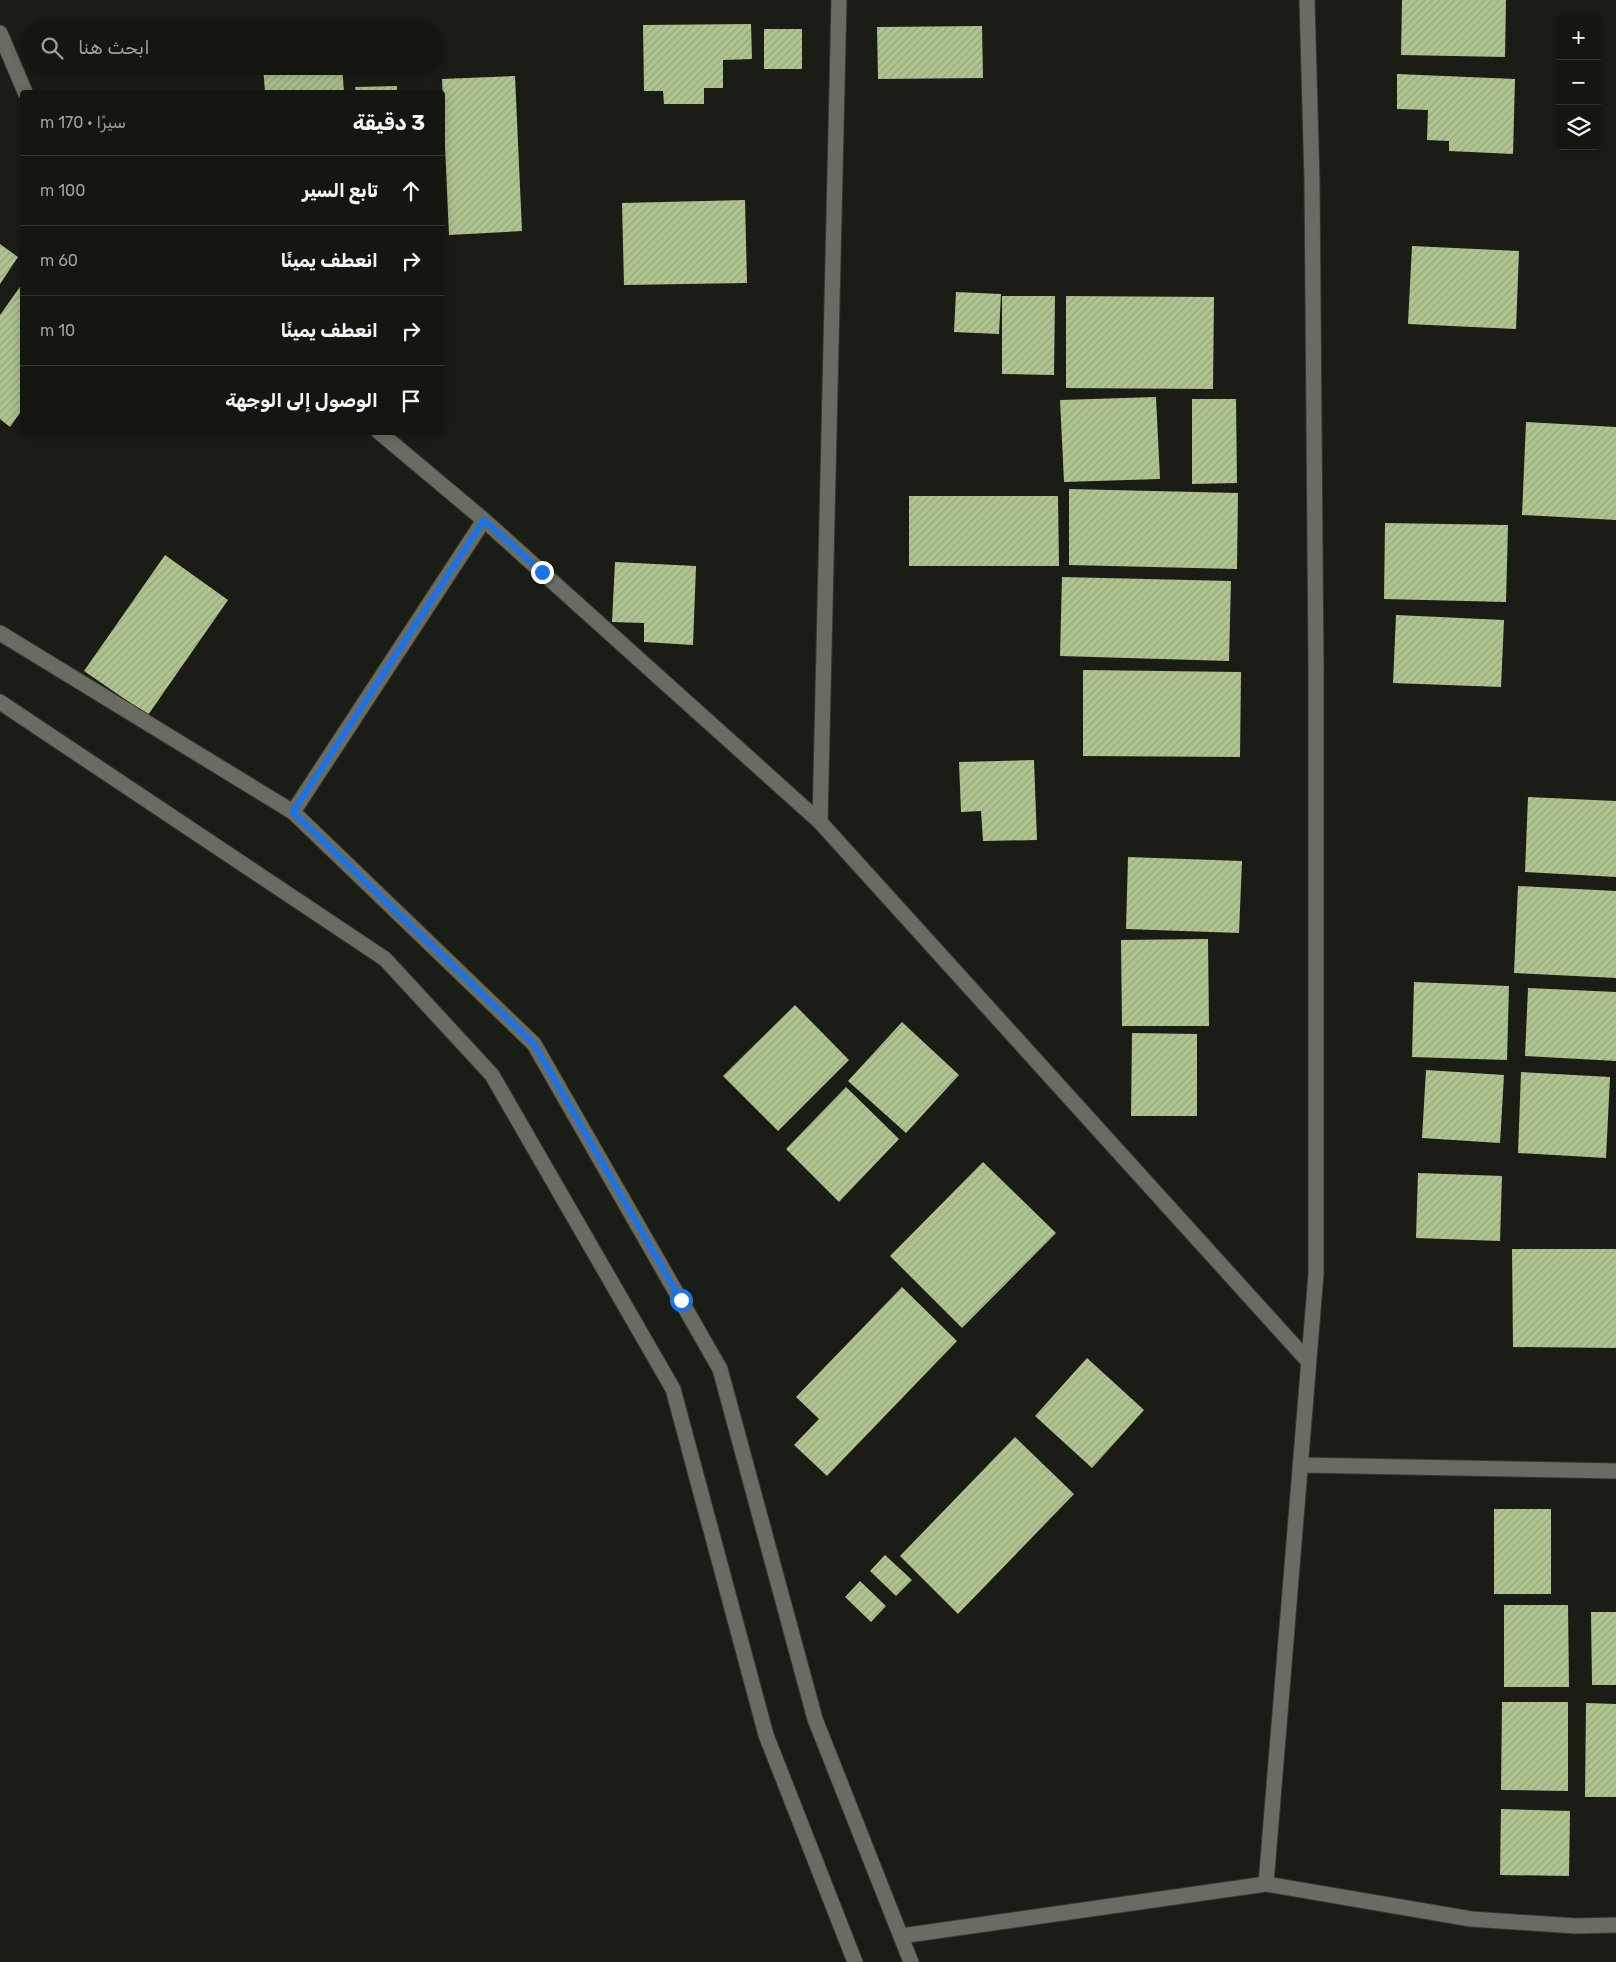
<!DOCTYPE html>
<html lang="ar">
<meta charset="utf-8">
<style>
body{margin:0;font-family:Rubik,Cairo,sans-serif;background:#21231e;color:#f1f3f6;direction:rtl}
.controls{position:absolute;right:15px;top:15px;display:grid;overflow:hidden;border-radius:5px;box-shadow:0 2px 12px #0003}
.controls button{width:45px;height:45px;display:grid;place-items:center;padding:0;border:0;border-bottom:1px solid #333530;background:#141610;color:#f1f3f6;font:25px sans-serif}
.stop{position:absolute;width:15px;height:15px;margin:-11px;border:4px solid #1a73e8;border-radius:50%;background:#fff}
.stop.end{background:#1a73e8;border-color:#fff;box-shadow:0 1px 5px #0008}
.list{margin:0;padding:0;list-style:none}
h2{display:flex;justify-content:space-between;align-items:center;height:65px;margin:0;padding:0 20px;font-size:21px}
h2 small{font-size:16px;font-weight:400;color:#9d9f9f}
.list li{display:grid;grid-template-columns:32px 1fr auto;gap:15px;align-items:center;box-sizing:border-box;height:70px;padding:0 20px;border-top:1px solid #333530}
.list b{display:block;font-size:19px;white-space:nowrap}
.list em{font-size:16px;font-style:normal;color:#9d9f9f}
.icon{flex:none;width:28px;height:28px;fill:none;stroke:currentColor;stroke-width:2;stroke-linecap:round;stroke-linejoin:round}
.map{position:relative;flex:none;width:1616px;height:1962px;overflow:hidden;direction:ltr}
.search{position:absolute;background:#141610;box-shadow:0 2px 12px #0003;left:20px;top:20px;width:425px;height:55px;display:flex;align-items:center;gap:12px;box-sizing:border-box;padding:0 18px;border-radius:28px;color:#9d9f9f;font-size:19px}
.panel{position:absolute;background:#141610;box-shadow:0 2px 12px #0003;left:20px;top:90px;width:425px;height:345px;border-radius:5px;direction:rtl}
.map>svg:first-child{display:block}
</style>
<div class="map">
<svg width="1616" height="1962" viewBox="0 0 1616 1962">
<defs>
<pattern id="building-hatch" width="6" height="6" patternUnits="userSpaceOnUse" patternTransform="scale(1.25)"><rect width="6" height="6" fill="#afc48f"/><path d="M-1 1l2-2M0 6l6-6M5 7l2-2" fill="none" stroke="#96a67d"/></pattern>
</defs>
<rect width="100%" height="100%" fill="#1a1d15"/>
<path fill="url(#building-hatch)" d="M1402,0H1506L1505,57L1401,55Z
M338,22L339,29H265V27Z
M751,24L752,59L723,60V88H704V104H664L663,91H644L643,25Z
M982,26L983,78L878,79L877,27Z
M764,29H802V69H764Z
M263,66H342L344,92H265Z
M1397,74L1515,79L1513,154L1449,151V141L1427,140L1428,110L1397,109Z
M515,76L522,231L449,235L442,79Z
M397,86V92H356L355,87Z
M745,200L747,283L624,285L622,203Z
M0,244L18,257L0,284Z
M1412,246L1519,251L1516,329L1408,324Z
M22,284V410L10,427L0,419V315Z
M956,292L1001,294L999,334L954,332Z
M1002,296H1055L1054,375L1002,374Z
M1066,296L1214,297L1213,389L1066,388Z
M1156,397L1160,479L1064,482L1060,400Z
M1192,399H1236L1237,483L1192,484Z
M1526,422L1616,427V520L1522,515Z
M1069,489L1238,493L1237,569L1069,565Z
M909,496H1058L1059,566H909Z
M1385,523L1508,525L1506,602L1384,599Z
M165,555L228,600L148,715L84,671Z
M615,562L696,566L693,645L644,642V623L612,622Z
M1062,577L1231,581L1229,661L1060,656Z
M1396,615L1504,620L1501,687L1393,683Z
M1083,670L1241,672L1240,757L1083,756Z
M1034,760L1037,840L983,841L981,811L961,812L959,762Z
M1528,797L1616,801V877L1525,872Z
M1128,857L1242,861L1239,933L1126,929Z
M1518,886L1616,891V978L1514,973Z
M1208,939L1209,1026H1122L1121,940Z
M1414,982L1509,986L1507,1060L1412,1057Z
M1528,988L1616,992V1061L1525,1056Z
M795,1005L849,1060L778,1131L723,1076Z
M902,1022L959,1075L906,1133L848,1081Z
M1132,1033L1197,1034V1116H1131Z
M1426,1070L1504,1075L1500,1143L1422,1138Z
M1521,1072L1610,1077L1606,1158L1518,1153Z
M846,1087L899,1139L839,1202L786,1149Z
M983,1162L1056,1233L962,1328L890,1256Z
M1418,1173L1502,1176L1500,1241L1416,1238Z
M1512,1249H1616V1348L1513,1347Z
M902,1287L957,1341L827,1476L794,1445L819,1419L796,1397Z
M1087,1358L1144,1410L1092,1468L1035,1416Z
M1015,1437L1074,1494L958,1614L900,1556Z
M1494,1509H1551V1594H1494Z
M885,1555L912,1580L896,1596L870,1571Z
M860,1581L886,1606L871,1622L845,1597Z
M1504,1605H1568L1569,1687H1504Z
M1591,1612H1616V1685H1592Z
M1502,1702H1568V1791L1501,1790Z
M1586,1703L1616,1704V1797H1585Z
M1501,1809L1570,1811L1569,1876L1500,1875Z"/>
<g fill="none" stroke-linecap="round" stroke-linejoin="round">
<defs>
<path id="minor" d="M1307,0L1312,181L1316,668V1274L1266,1884L1471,1919L1576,1926L1616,1925
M0,33L25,92
M379,432L484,520L820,822L1308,1361
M0,633L293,812L534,1044L720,1369L815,1719L911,1962
M0,702L385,959L492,1075L673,1389L766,1735L855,1962
M293,812L484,520
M820,822L839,0
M1300,1465L1616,1471
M901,1936L1266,1884"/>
</defs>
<use href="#minor" stroke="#353732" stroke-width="17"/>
<use href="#minor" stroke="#686c62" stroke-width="15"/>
</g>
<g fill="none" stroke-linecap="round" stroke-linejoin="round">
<path stroke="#1a73e8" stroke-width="6" d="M542,572L484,520L293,812L534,1044L681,1300"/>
</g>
</svg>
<div class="controls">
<button>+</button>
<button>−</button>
<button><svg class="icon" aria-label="layers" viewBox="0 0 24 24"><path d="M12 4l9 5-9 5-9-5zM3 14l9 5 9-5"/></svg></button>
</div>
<div class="stop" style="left:681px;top:1300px"></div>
<div class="stop end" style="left:542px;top:572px"></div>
<div class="search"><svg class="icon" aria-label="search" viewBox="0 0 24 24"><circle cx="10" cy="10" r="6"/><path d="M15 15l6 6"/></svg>ابحث هنا</div>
<section class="panel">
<h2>3 دقيقة<small>سيرًا · 170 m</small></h2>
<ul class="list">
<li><svg class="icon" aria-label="ahead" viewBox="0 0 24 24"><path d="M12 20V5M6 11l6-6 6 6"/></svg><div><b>تابع السير</b></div><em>100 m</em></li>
<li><svg class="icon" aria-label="right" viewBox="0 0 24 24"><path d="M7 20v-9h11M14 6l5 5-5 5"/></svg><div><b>انعطف يمينًا</b></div><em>60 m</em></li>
<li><svg class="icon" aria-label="right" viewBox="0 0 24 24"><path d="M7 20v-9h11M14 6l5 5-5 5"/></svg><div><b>انعطف يمينًا</b></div><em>10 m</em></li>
<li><svg class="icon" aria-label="arrive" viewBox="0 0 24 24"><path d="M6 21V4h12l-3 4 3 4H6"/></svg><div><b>الوصول إلى الوجهة</b></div></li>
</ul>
</section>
</div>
